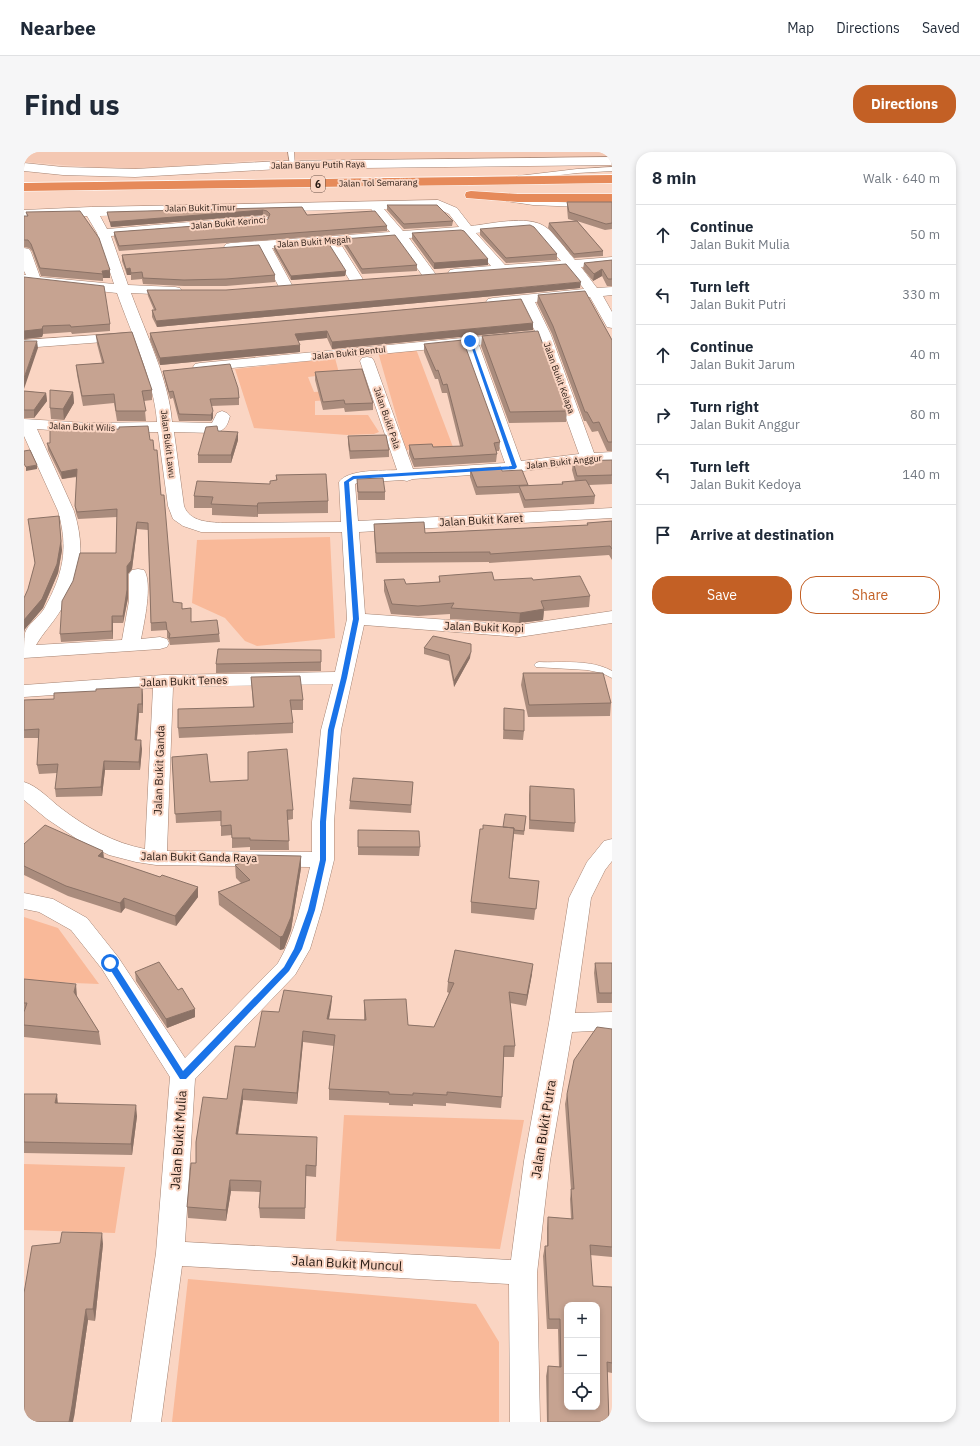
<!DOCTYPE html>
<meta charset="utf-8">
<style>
body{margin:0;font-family:"IBM Plex Sans",sans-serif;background:#f6f6f7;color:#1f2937}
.controls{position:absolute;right:12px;bottom:12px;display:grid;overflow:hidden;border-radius:8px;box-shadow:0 2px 6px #0003}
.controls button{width:36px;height:36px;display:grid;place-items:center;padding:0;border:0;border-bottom:1px solid #e0e1e3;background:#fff;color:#1f2937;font:20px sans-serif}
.stop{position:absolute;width:12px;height:12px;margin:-9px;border:3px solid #1a73e8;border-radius:50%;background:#fff}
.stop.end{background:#1a73e8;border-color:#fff;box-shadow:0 1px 4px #0008}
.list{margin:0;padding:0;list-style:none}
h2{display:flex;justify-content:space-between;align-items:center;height:52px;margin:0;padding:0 16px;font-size:17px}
h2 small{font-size:13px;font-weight:400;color:#747a83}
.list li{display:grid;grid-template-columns:26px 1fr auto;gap:12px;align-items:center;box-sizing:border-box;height:60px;padding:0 16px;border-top:1px solid #e0e1e3}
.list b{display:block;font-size:15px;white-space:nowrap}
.list p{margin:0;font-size:13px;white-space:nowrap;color:#747a83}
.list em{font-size:13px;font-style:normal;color:#747a83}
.actions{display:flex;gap:8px;padding:12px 16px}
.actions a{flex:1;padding:9px 0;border:1px solid #c36025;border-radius:16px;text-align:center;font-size:14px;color:#c36025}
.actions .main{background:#c36025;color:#fff}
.icon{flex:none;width:22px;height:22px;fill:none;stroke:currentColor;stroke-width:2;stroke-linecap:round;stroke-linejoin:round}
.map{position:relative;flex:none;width:588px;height:1270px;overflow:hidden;border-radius:16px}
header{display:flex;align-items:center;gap:24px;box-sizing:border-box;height:56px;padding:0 20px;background:#fff;border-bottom:1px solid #e0e1e3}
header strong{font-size:19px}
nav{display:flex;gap:22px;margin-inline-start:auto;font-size:14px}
.intro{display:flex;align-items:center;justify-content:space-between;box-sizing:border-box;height:96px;padding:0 24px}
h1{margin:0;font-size:28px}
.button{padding:10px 18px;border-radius:16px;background:#c36025;color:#fff;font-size:14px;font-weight:700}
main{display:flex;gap:24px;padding:0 24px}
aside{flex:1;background:#fff;border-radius:16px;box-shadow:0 2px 6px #0003}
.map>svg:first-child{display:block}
</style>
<header>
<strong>Nearbee</strong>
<nav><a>Map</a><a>Directions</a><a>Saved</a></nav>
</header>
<div class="intro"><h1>Find us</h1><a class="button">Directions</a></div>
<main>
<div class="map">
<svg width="588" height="1270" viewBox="0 0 588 1270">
<rect width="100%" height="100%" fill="#fad5c3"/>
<path fill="#f4c8b3" d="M0,0H588V5L240,8L102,18L1,10Z"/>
<path fill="#f9b999" d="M392,197L429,295L382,298L354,200Z
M311,206L315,221L284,225L290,240L343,236L345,245L291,249V263H344L355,280L350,282L323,283L230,276L211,217Z
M306,385L311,486L233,494L221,489L201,466L168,451L173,388Z
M0,765L34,776L75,832L0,829Z
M320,963L500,968L476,1097L312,1089Z
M0,1012L101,1015L91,1081L0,1078Z
M164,1127L452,1152L475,1190V1270H148Z"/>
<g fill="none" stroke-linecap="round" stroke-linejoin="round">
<defs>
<path id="service" d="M264,0H270L271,14L266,13Z
M588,15V19L553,21L494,28L491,26L494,24L553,17Z
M484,46L509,49L556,51L559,53L556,55L509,53L482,49V47Z
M515,510C538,511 567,507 588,519V526L578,521L563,518L512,515L510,513L512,511Z"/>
<path id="minor" d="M414,48L433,56L447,74C466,72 503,63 520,74C532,81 541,97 551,108L588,105V113L557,115L573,136L588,135V143L579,144L588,160V176L583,175L566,145L511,150L527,183L570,301L588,300V310L564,311L491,320L389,327L383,329L378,328L333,331L331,332L334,369L588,356V366L335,380L341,462L495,473L588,459V471L495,485L340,473L317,578L310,670V708L298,757L286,797L271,823L171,927L161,1090L487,1108L500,1009L525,871L545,746L563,710L580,689L588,687V709L581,718L567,746L551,861L588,860V878L548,880L526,1009L513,1121L516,1270H486L485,1132L158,1114L137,1270H107L132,1101L146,925L78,817L47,778L15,760L0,757V741L29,747L63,766L94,805L161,906L254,811C271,782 278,748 286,715L132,713L112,710L85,703L53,687L23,667L0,648V630C14,634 26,648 38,657C63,676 90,691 121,697L129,536L0,545V533L139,523L311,520L323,467L318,380H177L159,374L149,367L144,354L134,280L65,281L13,277L50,359C62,398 57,427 35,461C28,472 19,481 12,493L98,488L105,449V422L108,418L114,417L120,418C129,431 120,471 117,487L136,485L143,487L145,491L143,495L136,497L0,506C0,498 0,488 1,481C4,472 15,465 20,457C39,423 45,397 34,359L0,284V267L65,271L133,270C130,228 107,181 93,141L0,131V123H2L0,119V96L5,97L7,100L16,125L90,132L73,81L63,64L0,66V58L67,55ZM413,56L425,62L435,75L379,79L360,57ZM347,57L366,80L207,91L202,92L200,95L202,98L207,99L235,97L255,135L257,138H267L269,135L248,96L303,92L328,132H338L340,129L316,91L372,87L401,127H411L413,124L385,86L440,82L467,114L431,117L426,118L424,121L426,124L431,125L544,116L560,137L469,146L464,147L462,150L464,153L469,154L497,152L511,179L176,211L171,212L169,215L171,218L176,219L440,194L481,311L389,317L350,209L348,206L343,205L338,206L336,209L373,318C357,319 324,317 315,330L317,370L199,371C184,370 166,370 160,354L150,280L190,281C201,278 203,275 206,264L203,261L198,259L193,261L188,271L148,270C145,228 122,182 107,141L151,143L156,142L158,139L156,136L151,135L104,133L87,84L239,72L243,71L245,68L243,65L239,64L83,77L76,64ZM488,77H506L510,79L537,109L481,113L452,81ZM514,188L555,302L497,309L455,193ZM309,532L297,578L288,670V700L143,699L149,535Z
M101,181L106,182L108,185L106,188L0,196V188Z"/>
<path id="tertiary" d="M588,5V13L255,17L111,25L39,23L0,19V11L39,15L111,17L255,9Z"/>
<path id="motorway" d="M588,23V31L0,39V31Z
M447,39L494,42H588V50H494L442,46L441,43L442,40Z"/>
</defs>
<use href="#service" stroke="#a58372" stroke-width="1"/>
<use href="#minor" stroke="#a58372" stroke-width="1"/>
<use href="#tertiary" stroke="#a58372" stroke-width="1"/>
<use href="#motorway" stroke="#fff" stroke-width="1"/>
<use href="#service" fill="#fff" fill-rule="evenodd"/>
<use href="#minor" fill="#fff" fill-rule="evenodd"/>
<use href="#tertiary" fill="#fff" fill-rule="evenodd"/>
<use href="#motorway" fill="#e68a5a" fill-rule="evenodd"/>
</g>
<path fill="#aa8c7d" d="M543,50H588V77L581,78L553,69L579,99V104L550,106L524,76L525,71L551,69L544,67L543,56Z
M363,53L429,69L428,74L380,77L363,58Z
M278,55L283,63L363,74V79L95,99L90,85V80L239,69L244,67L245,65L243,64L239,63L87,75L84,65L83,60Z
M2,60L86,126H79V129L17,124L8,99L5,96L0,95V64H3Z
M456,77L533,102V108L482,111L456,83Z
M388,81L464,113L410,117L388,87Z
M319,87L393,113V119L338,122L319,92Z
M250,94L322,119L321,124L267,128L250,98Z
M98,103L251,123V130L202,134H160L119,132L118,127L107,128V123H103L98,109Z
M588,108V134H583L578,124L569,129L559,117L560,111Z
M0,125L86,172V179L48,182L47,180L19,182L18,185L0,187Z
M556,136L133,175L128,165V158H130L124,144L123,138H202Z
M514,143L588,188V299H583L574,279L568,280L562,269H560L528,182L513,151Z
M497,147L509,178L308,197L303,186L274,189L276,200L136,213L126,188V181Z
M72,183L128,238V248L120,249L122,269H93L90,251L59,254L53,223L52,213L78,211L73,192Z
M458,184L543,259L542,270L485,271L457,194Z
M400,192L476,290L475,299H472L473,302L472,310L390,315L385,302V293L409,295L436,294L423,241H418L414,227H411L400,200Z
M139,219L215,246V253L187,254L189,266L187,269H155L149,246L146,247L140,225Z
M291,220L349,251V258L321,260L320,256L299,258L291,228Z
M0,239L22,241L23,249L10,266H0Z
M49,240L50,251L40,268L27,267L26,256Z
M33,273V278L58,279L126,288L130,298L137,343L149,450L159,457L167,470L195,482L196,490L146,493L145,488L143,486V478L127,479L124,378L113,377L108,417L104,422V446L99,471H89V487L37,490L36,482L92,401L93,365L54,367L52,361L51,354L53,325L38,327L24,298L23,291H26Z
M194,279L214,288L207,311H174V303Z
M324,284L365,298V305L326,307L324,292Z
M588,308V332L565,333L571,344L570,352L500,356L495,341L452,343L446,325V317L478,319L504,333V334L538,332V330L551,329L548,318L549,309Z
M252,323L304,349V361L234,362V365L188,363V356H170V344L246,332L252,328Z
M333,327L361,340V348H334Z
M4,367L38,398L34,421L19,456L1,477L4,437L11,412Z
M588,369V408L585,403L465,411V410L352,411L350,381V372L401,381L563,373V371Z
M415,424L470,428H509L566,444L565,455L520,459L519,468L495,471L426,467V462L394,464L367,462L360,439V428L382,432L415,430Z
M400,496L446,506L430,535L425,509L400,502Z
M297,498V519L192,521V512Z
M499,521L587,551L586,564L504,565L497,533Z
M227,525L279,548V558H267L269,571V581L155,586L154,576L229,555Z
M118,535L119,561H115L113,588L118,597L116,618H81L78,644L32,645L31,637L33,621L15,622L13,613L15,586H0V548L30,547L72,539Z
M480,556L500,579L499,588L479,587Z
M148,605L186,630L269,658V667L264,668L265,698H226V695L208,696V683L197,684V669L152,671Z
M389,630L387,661L325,657L326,649Z
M506,634L551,671L550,680L505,677V643Z
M502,664L500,683L490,682L485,726L515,729L510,768L447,761V750L479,675Z
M334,678L396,695L395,704L334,703Z
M0,692L79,699L80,707L136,725L174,735V745L152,774L101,756L97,761L44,744L0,723Z
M227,708L277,716L267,778L260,797L256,798L195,753L194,740L217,731L212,726L211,713Z
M571,811H588V851H573L570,821Z
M111,820L171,865L143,876L112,829Z
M508,822L502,854L486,851L491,894L490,905H480L478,945L477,956L422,951V954L389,952V954L365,953V951L305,948V937L310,894L279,890L273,952L219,948L214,983L293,996L292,1025L282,1024L281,1067L236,1066L235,1056L236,1040L207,1039L202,1069L164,1066L163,1055L172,1011L203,947L231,895L255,860L308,844L307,855L305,867L340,868V848L384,873L410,875L425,841L423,840L424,830Z
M0,827L53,845L75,880L77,893L0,885Z
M588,877V1105L566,1103L569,1134L588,1135V1221L583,1220L585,1270H523L522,1224L524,1214L535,1215L534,1177H523L519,1104L521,1094H523V1076L524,1065L547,1067L546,1047L547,1038L541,952L543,942Z
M0,942L34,951L113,964L108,1003L0,1001Z
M79,1092L71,1169L64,1168L50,1265L0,1270Z"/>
<path fill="#8b7266" d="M239,58V63L87,75L86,70Z
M464,107V113L410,117V111Z
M106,116L107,123H103L102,117Z
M578,117V124L569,129L570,122Z
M86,118V126H79L78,119Z
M322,119L321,124L267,128V124Z
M557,130L556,136L133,175L132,169Z
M509,171V178L308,197V190Z
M19,174V182L18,185L0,187V179Z
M303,179V186L271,189V182Z
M13,189L14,196L0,237V226Z
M276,193V200L136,213V206Z
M49,240L50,251L40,268L39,257Z
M22,241L23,249L10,266V258Z
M189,259V266L187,269V263Z
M33,273V280L30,278Z
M214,280V288L207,311V303Z
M13,313V317L2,319V315Z
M53,317L54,324L38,327L37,320Z
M234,351V365L233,354Z
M35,364L38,398L34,421L19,456L1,477L0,481V468Z
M113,370V377L108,417L104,422V446L99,471V464L103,414Z
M520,457L519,468L495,471L496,461Z
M88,464L89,471V487L88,479Z
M447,500L446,506L430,535V529Z
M118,535L119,543V561L118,552Z
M114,552L115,561L112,597L111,588Z
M117,588L118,597L116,618L115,610Z
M80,609L81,618L78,644L77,635Z
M79,699L80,709L74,704Z
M277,704V716L267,778L260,797L256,798V785Z
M174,735V745L152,774L151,764Z
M100,746L101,756L97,761L96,751Z
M509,812L508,822L502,854L503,843Z
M52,832L53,845L51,852L50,840Z
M308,844L307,855L303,878V867Z
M171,857V865L143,876L142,867Z
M279,879V890L273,952V941Z
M219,937V948L212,993V982Z
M33,942L34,953L31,951Z
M112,953L113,964L108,1003L107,992Z
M206,1028L207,1039L202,1069V1058Z
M78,1081L79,1092L71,1169L69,1157Z
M62,1157L64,1168L50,1265L49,1270H45Z"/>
<path fill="#c6a391" stroke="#8b7266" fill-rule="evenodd" d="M543,50H588V71L582,72L545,60Z
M363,53H413L429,69L380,72Z
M278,55L283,63L351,59L363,74L95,94L90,80L239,69L244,67L246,62L243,59L239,58L86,70L83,60Z
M56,59L75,86L86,118L78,119L79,122L16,116L7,92L4,88H0V64H4L2,60Z
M553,69L579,99L550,102L525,71Z
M506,73L510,75L533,102L482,106L456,77Z
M437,78L440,79L464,107L410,111L388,81Z
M371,83L393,113L338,117L319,87Z
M303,89L322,119L267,124L250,94Z
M235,93L251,123L202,127L160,128L119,126L118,120L107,121L106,116L102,117L98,103Z
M588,108V127H584L578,117L570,122L560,111Z
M542,112L557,130L132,169L128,158H132L123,138H202Z
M0,125L80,134L86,172L47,175L46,173L19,174L18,177L0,179Z
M561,139L588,188V290H584L575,270L569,271L563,260H561L529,174L514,143Z
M497,147L509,171L308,190L303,179L271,182L276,193L136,206L126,181Z
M514,179L543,259L486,260L458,184Z
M108,180L128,238L118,239L122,259H92L90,242L58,244L52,213L80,211L72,183Z
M439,188L476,290L470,291L473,302L390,307L385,293L408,292L409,295L439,294L423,232L419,233L414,218L412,219L400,192Z
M0,189H13L0,226Z
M206,212L214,236L215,246L186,247L189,259L187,263L155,262L149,239L145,240L139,219Z
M338,217L349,251L321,252L320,248L299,250L291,220Z
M26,238L49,240L39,257L26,256Z
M0,239L22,241L10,258H0Z
M26,272L33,273L30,278L58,277V279L95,277V275L124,274L126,288H129L130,298H133L137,343H140L149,450L158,451V457L167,456V470L193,468L195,482L145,486L146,482L143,478L142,470L127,471L124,371L113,370L107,409L103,414V438L99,464H88V479L36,482L38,449L49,429L56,401H92L93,357L53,360L51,354L53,317L37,320L23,291H26Z
M193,274L194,279L214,280L207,303H174L182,275Z
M362,283L365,298L326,299L324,284Z
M6,298L13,313L2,315L0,312V299Z
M588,308V323L553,324L549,309Z
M477,315L478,319L498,318L504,333L453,335L446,317Z
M302,322L304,349L234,351L233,354L187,352L189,345L170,344L173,329L246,332V329L253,328L252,323Z
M359,326L361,340H334L333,327Z
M562,328L571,344L501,348L495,334L539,332L538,330Z
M35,364L37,389L33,412L18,447L0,468V446L4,437L11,411L4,367Z
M588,369V397L586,394L466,402V400L352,401L350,372L400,370L401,381L564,373L563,371Z
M468,420L470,428L508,426L509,428L556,424L566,444L517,449L520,457L496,461L427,456L430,451L394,454L368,452L360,428L380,427L382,432L416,430L415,424Z
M409,484L447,492V500L430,529L425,503L400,496Z
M194,497L297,498V510L192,512Z
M499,521H579L587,551L505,553Z
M276,524L279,548H266L269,571L154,576V557L230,555L227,525Z
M118,535V552H114L111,588H117L115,610L80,609L77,635L31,637L34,612L13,613L15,577L0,578V548L30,547V541L72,539V537Z
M480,556L500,558V579L480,578Z
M263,597L269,658H263L265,689L226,688V686H208L207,673L197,674V659L151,662L148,605L183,602L186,630L224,628V600Z
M329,626L389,630L387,653L326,649Z
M506,634L550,637L551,671L506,668Z
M481,662L502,664L500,679L490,678V676L479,675Z
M21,673L79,699L74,704L136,725L138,723L174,735L151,764L100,746L96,751L42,734L0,714V692Z
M459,673L490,676L485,726L515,729L512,757L447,750L456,677H459Z
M334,678L395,679L396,695H334Z
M227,703L277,704L267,765L259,784L256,785L194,740L226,728L211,713L227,708Z
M431,798L509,812L503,843L485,840L491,894H480L478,945L423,940V943L389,941V943L365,942V940L305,937L311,883L279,879L273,941L219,937L212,982L293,985L292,1014L282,1013L281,1056H235L237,1029L206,1028L202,1058L163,1055L167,1011H172V990L179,945L203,947L211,894L231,895L238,859L255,860L260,838L308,844L303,867L342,868L340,848L382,847L384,873L410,875L430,831L424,830Z
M135,810L154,838L158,836L171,857L142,867L111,820Z
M571,811H588V841H575Z
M0,827L52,832L50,840L75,880L0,873V860L3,851H0Z
M573,875L588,877V1095L566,1093L569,1134L588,1135V1211L583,1210L585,1270H524V1214L537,1215L536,1167H525L521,1094H524V1065L549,1067L547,1037H550L543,942L550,908ZM543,1153H573V1255H543Z
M0,942H33L31,951L112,953L107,992L0,990Z
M38,1080L78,1081L69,1157H62L48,1254L45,1270H0V1141L8,1094L36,1091Z"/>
<path fill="#1a73e8" d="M445,188L448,189L493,315L491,317L330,327L325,330L335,467L323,526L310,578L302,670V708L291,758L278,797L265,819L162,927H156L82,811L86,808L89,809L159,919L260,815L270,797L284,758L296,708V670L304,578L317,526L329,467L320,330L329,324L488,314Z"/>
<g text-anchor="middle" stroke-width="4" stroke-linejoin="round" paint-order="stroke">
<g font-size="9" fill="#261912" stroke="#fad5c3">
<text transform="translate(294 13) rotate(-1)" y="3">Jalan Banyu Putih Raya</text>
<text transform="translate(354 31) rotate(-1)" y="3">Jalan Tol Semarang</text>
<text transform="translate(176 56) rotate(-1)" y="3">Jalan Bukit Timur</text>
<text transform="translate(204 71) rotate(-5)" y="3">Jalan Bukit Kerinci</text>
<text transform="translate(290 90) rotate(-4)" y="3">Jalan Bukit Megah</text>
<text transform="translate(325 201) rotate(-6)" y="3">Jalan Bukit Bentul</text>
<text transform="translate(535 226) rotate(70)" y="3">Jalan Bukit Kelapa</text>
<text transform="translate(363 266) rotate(71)" y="3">Jalan Bukit Pala</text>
<text transform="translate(58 275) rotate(2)" y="3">Jalan Bukit Wilis</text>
<text transform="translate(144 292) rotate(83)" y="3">Jalan Bukit Lawu</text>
<text transform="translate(540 310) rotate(-6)" y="3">Jalan Bukit Anggur</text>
</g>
<rect fill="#fad5c3" stroke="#665147" stroke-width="1" x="287" y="24" width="14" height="16" rx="3"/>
<g font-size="10" font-weight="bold" fill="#261912">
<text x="294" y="36">6</text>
</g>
<g font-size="11" fill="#261912" stroke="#fad5c3">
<text transform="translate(457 368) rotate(-3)" y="4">Jalan Bukit Karet</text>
<text transform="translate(460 475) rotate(2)" y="4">Jalan Bukit Kopi</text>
<text transform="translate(160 529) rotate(-2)" y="4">Jalan Bukit Tenes</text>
<text transform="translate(135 618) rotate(-88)" y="4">Jalan Bukit Ganda</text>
<text transform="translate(175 705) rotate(1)" y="4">Jalan Bukit Ganda Raya</text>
</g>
<g font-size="13" fill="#261912" stroke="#fad5c3">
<text transform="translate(519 977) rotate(-81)" y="5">Jalan Bukit Putra</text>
<text transform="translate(154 988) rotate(-86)" y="5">Jalan Bukit Mulia</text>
<text transform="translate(323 1111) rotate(3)" y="5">Jalan Bukit Muncul</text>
</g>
</g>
</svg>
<div class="controls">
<button>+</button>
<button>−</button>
<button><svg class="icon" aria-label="locate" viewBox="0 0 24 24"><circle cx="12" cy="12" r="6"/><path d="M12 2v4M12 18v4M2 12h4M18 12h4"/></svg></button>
</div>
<div class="stop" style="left:86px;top:811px"></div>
<div class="stop end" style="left:446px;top:189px"></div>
</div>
<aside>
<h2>8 min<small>Walk · 640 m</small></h2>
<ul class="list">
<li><svg class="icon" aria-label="ahead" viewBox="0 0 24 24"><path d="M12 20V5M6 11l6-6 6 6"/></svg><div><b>Continue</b><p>Jalan Bukit Mulia</p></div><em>50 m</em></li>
<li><svg class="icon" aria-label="left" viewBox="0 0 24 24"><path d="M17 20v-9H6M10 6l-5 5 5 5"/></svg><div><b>Turn left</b><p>Jalan Bukit Putri</p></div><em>330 m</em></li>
<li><svg class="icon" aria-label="ahead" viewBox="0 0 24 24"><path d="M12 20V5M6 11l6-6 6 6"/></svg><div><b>Continue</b><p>Jalan Bukit Jarum</p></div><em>40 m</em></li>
<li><svg class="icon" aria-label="right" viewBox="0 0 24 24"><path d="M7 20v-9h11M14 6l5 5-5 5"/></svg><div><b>Turn right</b><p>Jalan Bukit Anggur</p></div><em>80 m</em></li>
<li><svg class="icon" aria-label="left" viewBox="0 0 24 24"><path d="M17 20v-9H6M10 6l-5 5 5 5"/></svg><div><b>Turn left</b><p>Jalan Bukit Kedoya</p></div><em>140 m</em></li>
<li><svg class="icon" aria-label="arrive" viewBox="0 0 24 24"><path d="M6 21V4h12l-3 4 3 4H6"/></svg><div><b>Arrive at destination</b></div></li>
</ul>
<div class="actions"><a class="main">Save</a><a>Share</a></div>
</aside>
</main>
